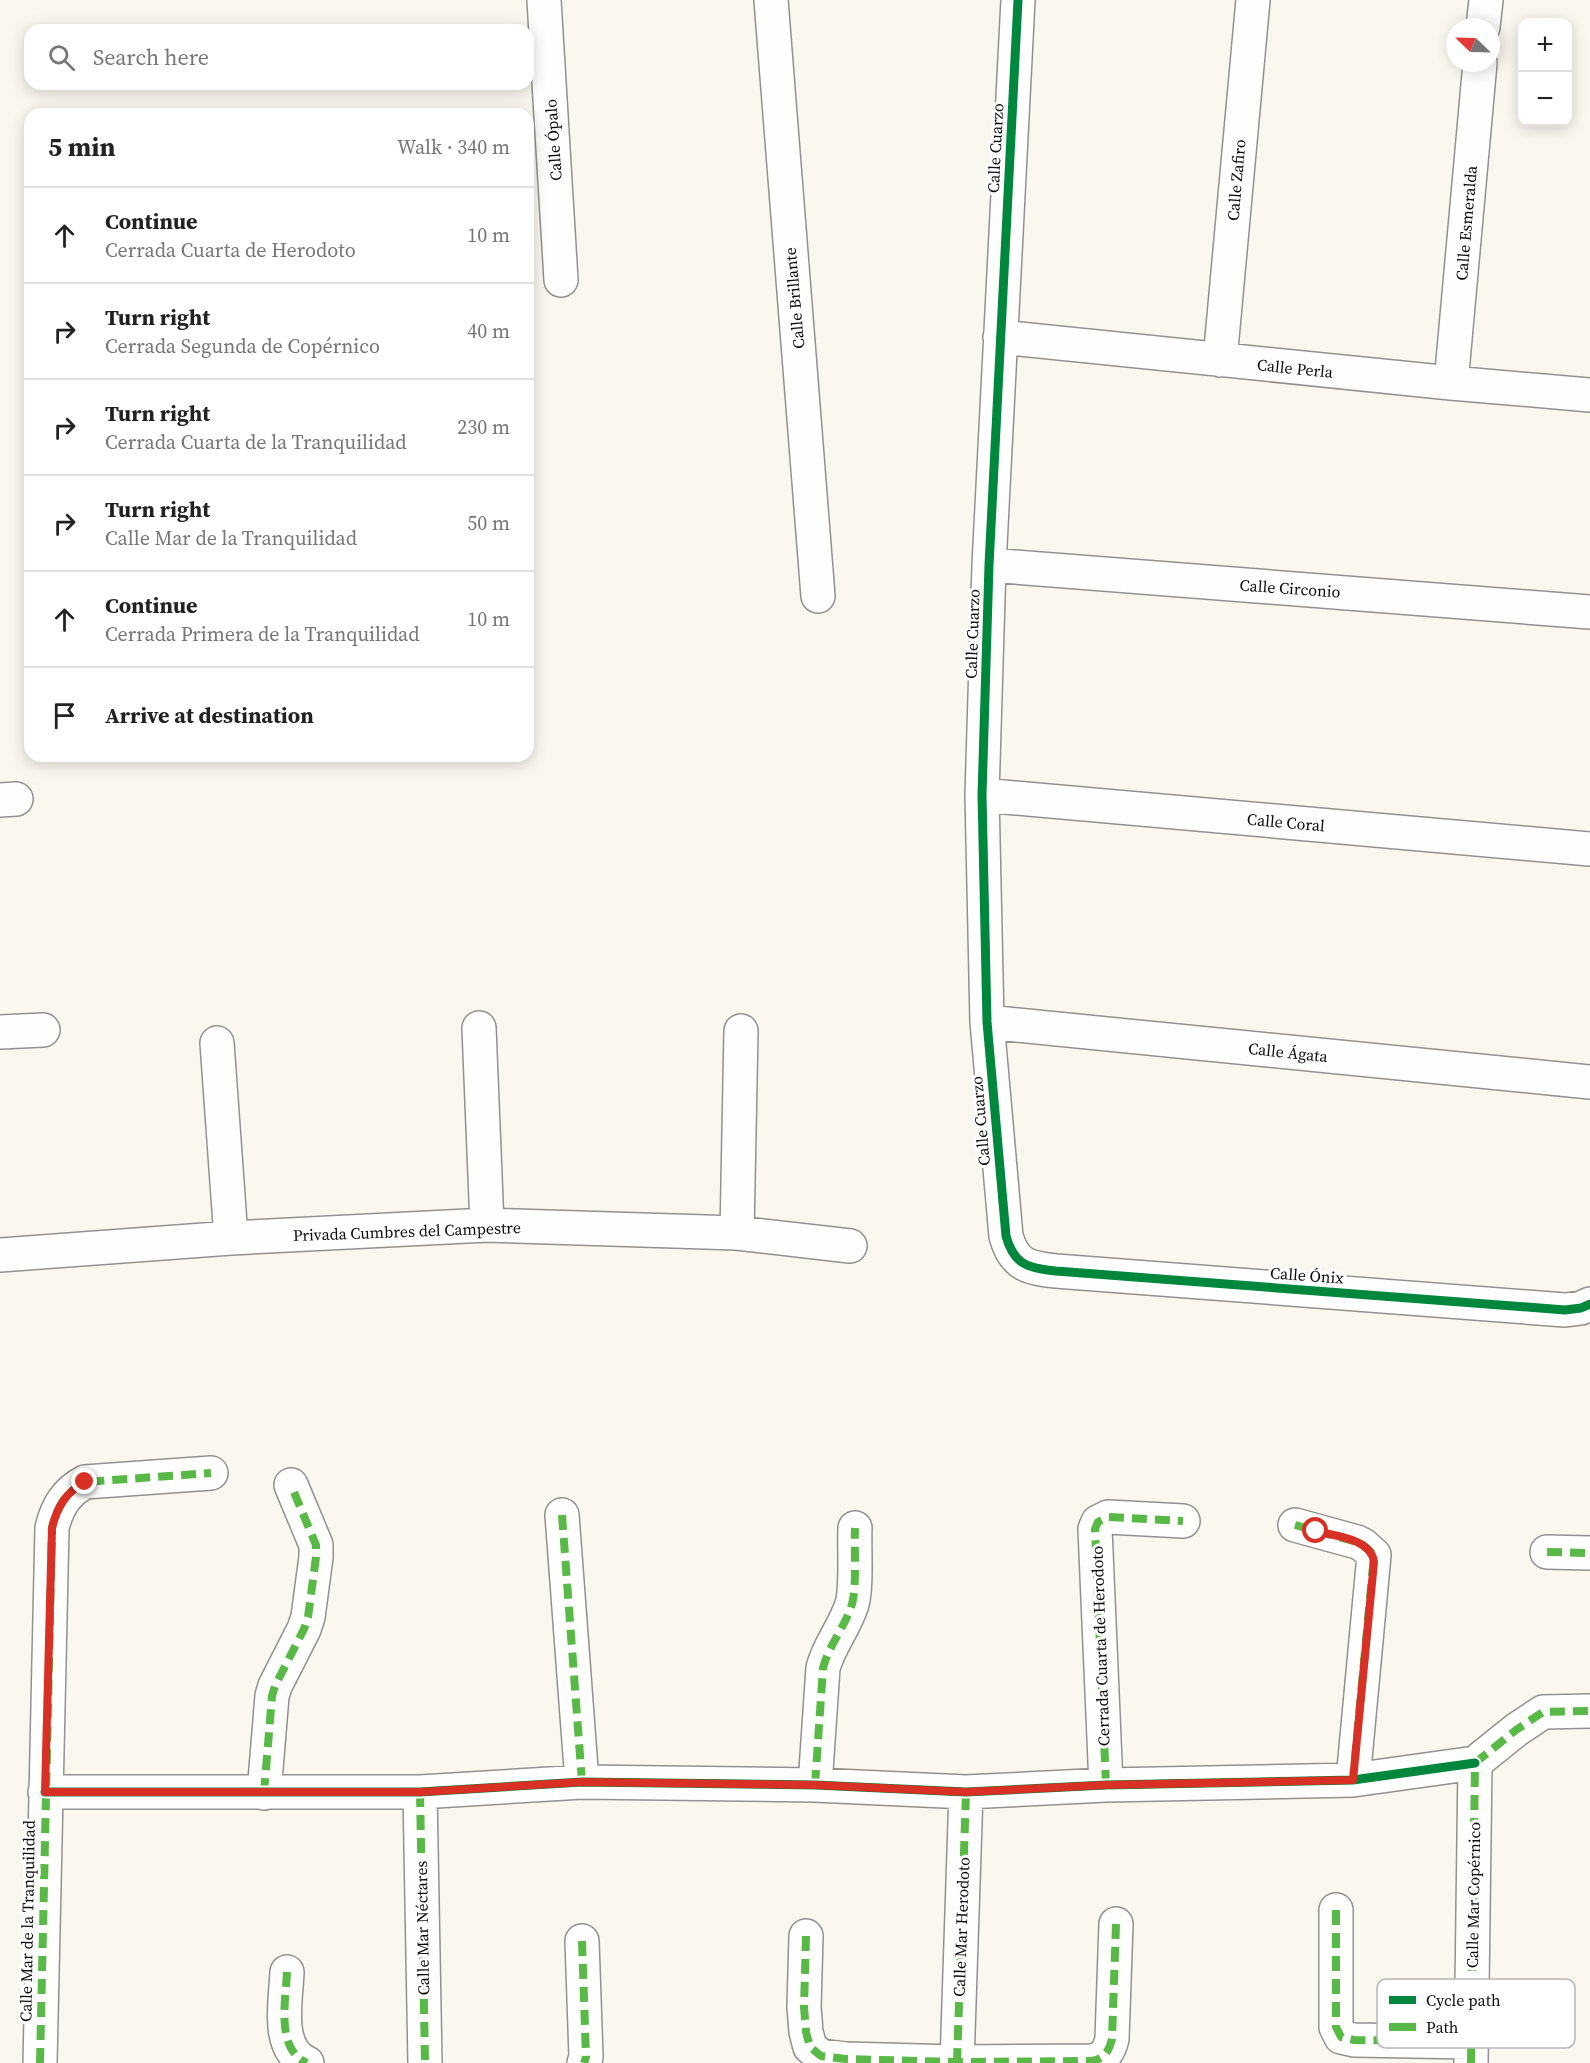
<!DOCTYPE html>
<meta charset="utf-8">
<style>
body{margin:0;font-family:"Source Serif 4",serif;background:#f2f2f2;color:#222}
.controls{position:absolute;right:18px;top:18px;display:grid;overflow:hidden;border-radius:12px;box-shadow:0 3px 15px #0003}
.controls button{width:54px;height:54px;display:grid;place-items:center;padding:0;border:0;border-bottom:2px solid #e0e0e0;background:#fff;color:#222;font:30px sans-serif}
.compass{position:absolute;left:1446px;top:18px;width:54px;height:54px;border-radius:50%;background:#fff;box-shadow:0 3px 15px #0003;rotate:293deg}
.stop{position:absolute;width:18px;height:18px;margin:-14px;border:4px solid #d93025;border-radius:50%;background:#fff}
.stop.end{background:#d93025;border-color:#fff;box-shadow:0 2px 6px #0008}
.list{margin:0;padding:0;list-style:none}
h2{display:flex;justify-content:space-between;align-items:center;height:78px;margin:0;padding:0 24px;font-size:26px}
h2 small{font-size:20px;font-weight:400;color:#767676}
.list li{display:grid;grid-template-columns:39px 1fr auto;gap:18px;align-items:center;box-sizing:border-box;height:96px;padding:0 24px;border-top:2px solid #e0e0e0}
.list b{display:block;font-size:22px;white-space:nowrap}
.list p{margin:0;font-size:20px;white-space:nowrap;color:#767676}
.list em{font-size:20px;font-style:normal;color:#767676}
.icon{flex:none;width:33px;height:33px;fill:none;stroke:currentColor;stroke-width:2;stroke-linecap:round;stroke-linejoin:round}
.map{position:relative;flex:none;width:1590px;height:2063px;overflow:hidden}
.search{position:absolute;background:#fff;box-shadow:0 3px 15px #0003;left:24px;top:24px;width:510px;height:66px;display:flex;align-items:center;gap:15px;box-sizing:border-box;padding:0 21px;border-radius:18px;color:#767676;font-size:22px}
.panel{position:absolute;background:#fff;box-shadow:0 3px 15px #0003;left:24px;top:108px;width:510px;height:654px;border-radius:18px}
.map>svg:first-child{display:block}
</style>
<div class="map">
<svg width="1590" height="2063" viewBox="0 0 1590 2063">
<rect width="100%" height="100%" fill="#faf7ef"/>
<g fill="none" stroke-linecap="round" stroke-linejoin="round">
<defs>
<path id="minor" d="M544,0L561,280
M771,0L818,596
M1018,0L989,565L982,795L987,1022L1006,1236C1014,1265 1028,1268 1056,1271L1565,1310L1581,1308L1590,1304
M1483,27L1486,0
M1000,337L1451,383L1590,395
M1220,360L1253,0
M1451,383L1480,63
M989,565L1590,612
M982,795L1590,849
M0,800L16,799
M987,1022L1590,1082
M479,1028L487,1225
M0,1032L43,1030
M217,1043L231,1238
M737,1233L741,1031
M0,1255L231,1238L487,1225L737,1233L850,1246
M562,1515L582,1782
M1295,1525L1357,1542L1363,1545L1374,1555L1353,1780
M1547,1552L1590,1553
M1475,1763L1516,1730L1543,1712L1590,1711
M815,1785L823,1668C829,1645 845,1627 852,1604C857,1587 854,1547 855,1528
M1106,1785L1095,1529L1098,1522L1108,1517L1183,1521
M45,1792H420L582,1782L815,1785L966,1792L1106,1785L1353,1780L1475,1763
M420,1792L425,2063
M264,1793L272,1696L275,1686L304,1629L308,1617L316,1557V1545L291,1485
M1336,1910V2027L1341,2037L1354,2040L1471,2042
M806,1936L804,2007L806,2032L810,2047L821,2056L846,2059L957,2062L1090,2061C1104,2060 1109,2051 1112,2039L1116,1924
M582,1941L586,2057L584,2063
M287,1972C286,2000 275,2049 307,2063
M40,2063L52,1528C57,1507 66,1492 85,1482L211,1473
M957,2063L966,1792
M1471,2063L1475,1763"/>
</defs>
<use href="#minor" stroke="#93918e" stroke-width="36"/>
<use href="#minor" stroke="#fefefd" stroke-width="33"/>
<path stroke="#58b947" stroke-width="8" stroke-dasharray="15 8" stroke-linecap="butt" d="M562,1515L582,1782
M1295,1525L1357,1542L1363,1545L1374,1555L1353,1780
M1547,1552L1590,1553
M1475,1763L1516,1730L1543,1712L1590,1711
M815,1785L823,1668C829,1645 845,1627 852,1604C857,1587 854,1547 855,1528
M1106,1785L1095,1529L1098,1522L1108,1517L1183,1521
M420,1792L425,2063
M264,1793L272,1696L275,1686L304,1629L308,1617L316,1557V1545L291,1485
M1336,1910V2027L1341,2037L1354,2040L1471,2042
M806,1936L804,2007L806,2032L810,2047L821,2056L846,2059L957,2062L1090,2061C1104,2060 1109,2051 1112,2039L1116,1924
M582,1941L586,2057L584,2063
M287,1972C286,2000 275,2049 307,2063
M40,2063L52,1528C57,1507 66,1492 85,1482L211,1473
M957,2063L966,1792
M1471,2063L1475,1763"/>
<defs>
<path id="cycleway" d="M1018,0L989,565L982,795L987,1022L1006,1236C1014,1265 1028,1268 1056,1271L1565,1310L1581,1308L1590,1304
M45,1792H420L582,1782L815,1785L966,1792L1106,1785L1353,1780L1475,1763"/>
</defs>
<use href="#cycleway" stroke="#fff" stroke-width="13"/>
<use href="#cycleway" stroke="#00873e" stroke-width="9"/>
</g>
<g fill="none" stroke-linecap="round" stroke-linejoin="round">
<path stroke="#d93025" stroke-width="8" d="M85,1482C66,1492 57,1507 52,1528L45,1792H420L582,1782L815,1785L966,1792L1106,1785L1353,1780L1374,1562C1371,1538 1334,1536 1316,1531"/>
</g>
<g text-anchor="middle" stroke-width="6" stroke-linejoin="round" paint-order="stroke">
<g font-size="16" fill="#0b0b0b" stroke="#fff">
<text transform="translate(553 140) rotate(-94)" y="6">Calle Ópalo</text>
<text transform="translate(995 148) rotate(-87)" y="6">Calle Cuarzo</text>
<text transform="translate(1236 180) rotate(-85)" y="6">Calle Zafiro</text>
<text transform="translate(1466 223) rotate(-85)" y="6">Calle Esmeralda</text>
<text transform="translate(794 298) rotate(-95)" y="6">Calle Brillante</text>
<text transform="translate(1295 368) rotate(6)" y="6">Calle Perla</text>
<text transform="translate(1290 588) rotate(4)" y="6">Calle Circonio</text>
<text transform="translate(972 634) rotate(-88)" y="6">Calle Cuarzo</text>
<text transform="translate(1286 822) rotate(5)" y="6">Calle Coral</text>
<text transform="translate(1288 1052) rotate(6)" y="6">Calle Ágata</text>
<text transform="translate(980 1121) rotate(-95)" y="6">Calle Cuarzo</text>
<text transform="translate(407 1231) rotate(-2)" y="6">Privada Cumbres del Campestre</text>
<text transform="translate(1307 1275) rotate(4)" y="6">Calle Ónix</text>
<text transform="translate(1100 1646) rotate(-92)" y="6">Cerrada Cuarta de Herodoto</text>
<text transform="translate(1473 1895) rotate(-89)" y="6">Calle Mar Copérnico</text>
<text transform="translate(27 1921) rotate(-89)" y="6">Calle Mar de la Tranquilidad</text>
<text transform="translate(961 1927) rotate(-88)" y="6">Calle Mar Herodoto</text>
<text transform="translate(422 1928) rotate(-91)" y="6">Calle Mar Néctares</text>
</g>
</g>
<rect x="1377" y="1979" width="198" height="69" rx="9" fill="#fff" stroke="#b6b6b6" stroke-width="1.5"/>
<rect x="1389" y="1996" width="27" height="8" fill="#00873e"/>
<rect x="1389" y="2023" width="27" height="8" fill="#58b947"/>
<g font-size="16" fill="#0b0b0b">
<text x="1426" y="2006">Cycle path</text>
<text x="1426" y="2033">Path</text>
</g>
</svg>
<div class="controls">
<button>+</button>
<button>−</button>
</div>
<svg class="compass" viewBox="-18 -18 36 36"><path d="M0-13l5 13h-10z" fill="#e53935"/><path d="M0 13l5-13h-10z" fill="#767676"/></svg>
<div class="stop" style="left:1316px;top:1531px"></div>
<div class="stop end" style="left:85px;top:1482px"></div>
<div class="search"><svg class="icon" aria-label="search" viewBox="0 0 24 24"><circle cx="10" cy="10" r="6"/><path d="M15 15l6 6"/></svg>Search here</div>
<section class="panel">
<h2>5 min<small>Walk · 340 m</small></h2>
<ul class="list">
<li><svg class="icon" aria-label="ahead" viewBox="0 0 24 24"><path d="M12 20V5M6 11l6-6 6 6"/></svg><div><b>Continue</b><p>Cerrada Cuarta de Herodoto</p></div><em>10 m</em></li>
<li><svg class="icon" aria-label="right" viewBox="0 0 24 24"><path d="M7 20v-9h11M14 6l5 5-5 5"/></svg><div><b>Turn right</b><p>Cerrada Segunda de Copérnico</p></div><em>40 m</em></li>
<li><svg class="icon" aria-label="right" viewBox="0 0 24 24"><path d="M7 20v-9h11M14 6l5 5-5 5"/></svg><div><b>Turn right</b><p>Cerrada Cuarta de la Tranquilidad</p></div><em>230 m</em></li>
<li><svg class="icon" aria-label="right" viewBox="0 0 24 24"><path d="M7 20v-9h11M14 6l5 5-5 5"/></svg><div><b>Turn right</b><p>Calle Mar de la Tranquilidad</p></div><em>50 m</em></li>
<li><svg class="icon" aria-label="ahead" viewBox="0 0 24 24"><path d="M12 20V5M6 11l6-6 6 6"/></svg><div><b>Continue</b><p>Cerrada Primera de la Tranquilidad</p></div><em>10 m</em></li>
<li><svg class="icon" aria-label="arrive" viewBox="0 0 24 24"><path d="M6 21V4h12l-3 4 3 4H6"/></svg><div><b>Arrive at destination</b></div></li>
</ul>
</section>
</div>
